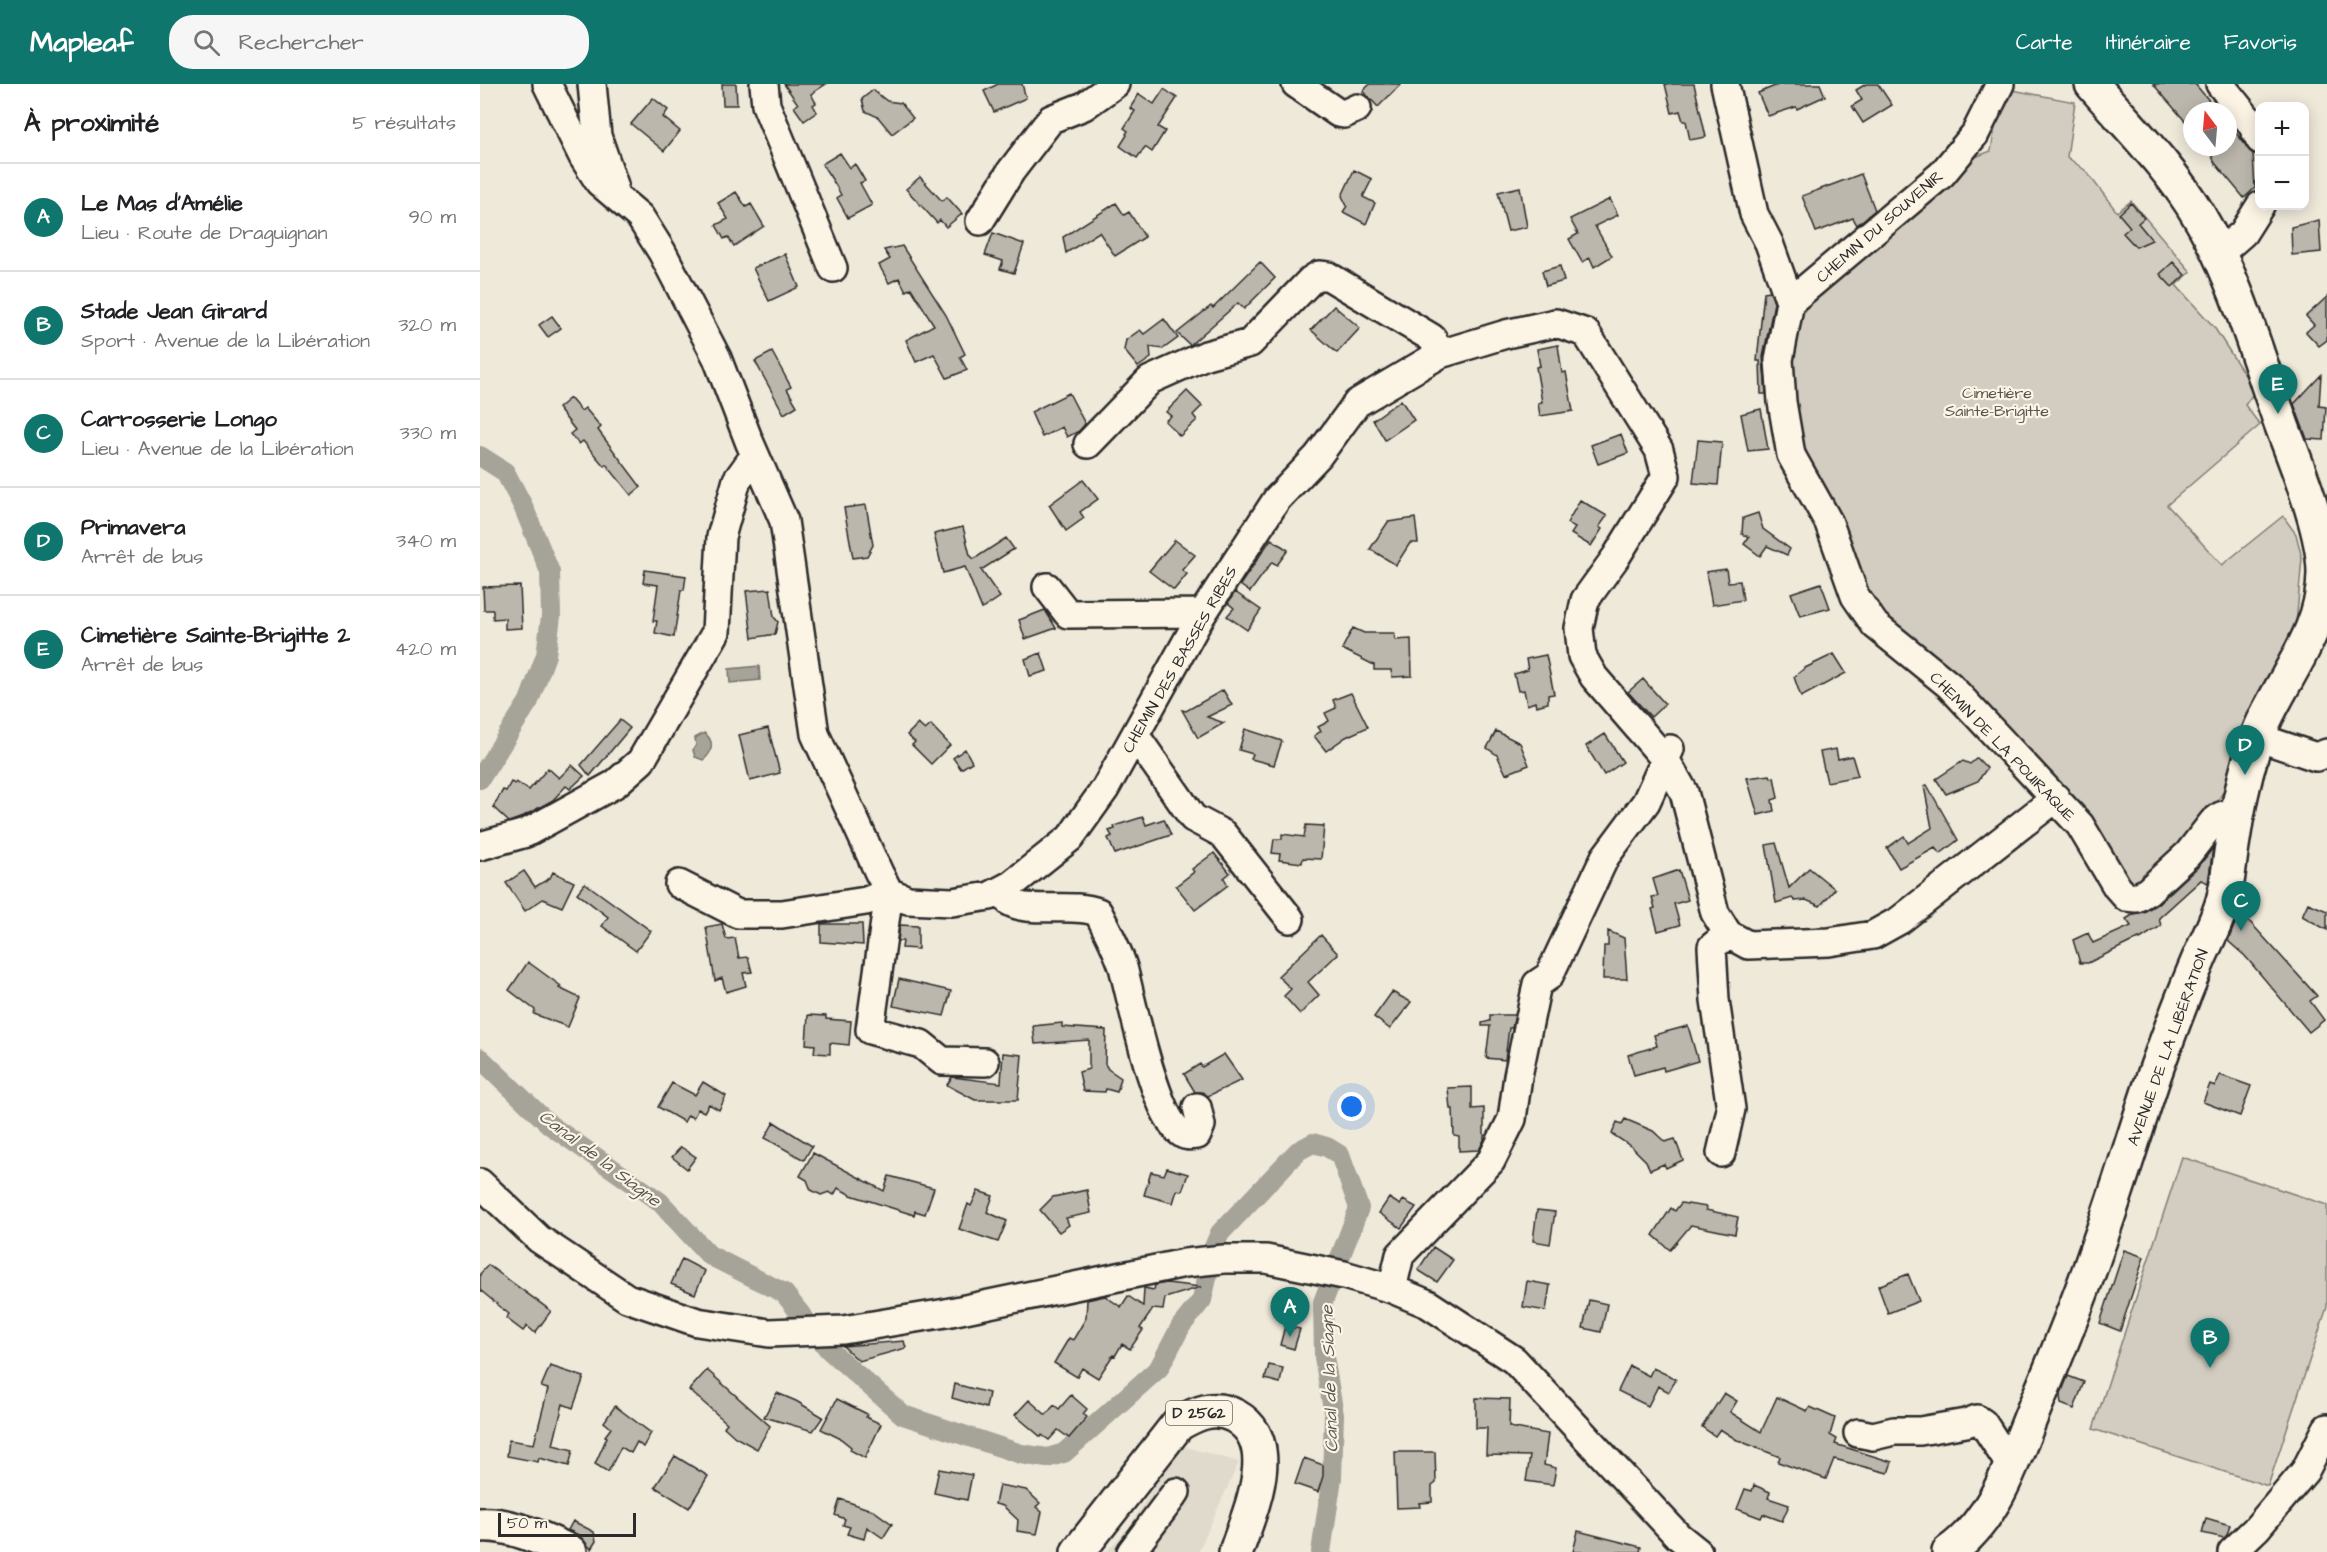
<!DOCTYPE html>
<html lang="fr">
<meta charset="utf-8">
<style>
body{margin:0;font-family:"Architects Daughter",sans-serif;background:#f6f6f6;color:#202124}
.controls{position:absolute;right:18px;top:18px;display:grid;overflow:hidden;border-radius:12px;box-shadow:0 3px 15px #0003}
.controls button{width:54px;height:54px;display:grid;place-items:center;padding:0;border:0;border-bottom:2px solid #e0e0e0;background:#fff;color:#202124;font:30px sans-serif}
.compass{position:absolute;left:1703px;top:18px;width:54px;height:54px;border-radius:50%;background:#fff;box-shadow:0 3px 15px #0003;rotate:344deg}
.scale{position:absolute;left:18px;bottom:15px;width:138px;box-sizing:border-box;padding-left:6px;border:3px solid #2b2b2b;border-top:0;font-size:16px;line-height:21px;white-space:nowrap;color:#2b2b2b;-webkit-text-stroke:4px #fcf5e5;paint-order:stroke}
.you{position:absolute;left:872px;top:1023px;width:21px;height:21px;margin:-15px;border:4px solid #fff;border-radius:50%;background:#1a73e8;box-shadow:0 0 0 9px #1a73e833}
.badge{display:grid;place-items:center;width:39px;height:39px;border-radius:50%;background:#0f766e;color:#fff;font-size:20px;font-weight:700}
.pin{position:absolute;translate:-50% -50px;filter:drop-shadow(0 2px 3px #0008)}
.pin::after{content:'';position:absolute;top:32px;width:21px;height:18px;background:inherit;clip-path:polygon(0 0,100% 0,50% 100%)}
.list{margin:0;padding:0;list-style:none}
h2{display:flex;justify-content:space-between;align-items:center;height:78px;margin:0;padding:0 24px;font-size:26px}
h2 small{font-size:20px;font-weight:400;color:#757577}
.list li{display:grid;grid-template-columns:39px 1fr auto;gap:18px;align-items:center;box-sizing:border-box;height:108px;padding:0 24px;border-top:2px solid #e0e0e0}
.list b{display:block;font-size:22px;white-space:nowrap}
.list p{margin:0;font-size:20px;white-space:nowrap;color:#757577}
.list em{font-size:20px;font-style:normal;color:#757577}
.icon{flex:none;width:33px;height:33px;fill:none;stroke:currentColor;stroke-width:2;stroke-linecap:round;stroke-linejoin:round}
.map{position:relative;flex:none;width:1847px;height:1468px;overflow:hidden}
header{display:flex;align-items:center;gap:36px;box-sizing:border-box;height:84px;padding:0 30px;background:#0f766e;color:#fff}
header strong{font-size:28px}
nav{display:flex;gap:33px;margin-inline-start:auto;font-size:21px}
.search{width:420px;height:54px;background:#f6f6f6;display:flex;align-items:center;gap:15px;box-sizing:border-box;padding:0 21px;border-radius:24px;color:#757577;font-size:22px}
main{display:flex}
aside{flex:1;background:#fff}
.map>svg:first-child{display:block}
</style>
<header>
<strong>Mapleaf</strong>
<div class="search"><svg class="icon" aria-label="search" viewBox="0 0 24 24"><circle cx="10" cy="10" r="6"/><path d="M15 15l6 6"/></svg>Rechercher</div>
<nav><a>Carte</a><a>Itinéraire</a><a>Favoris</a></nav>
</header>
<main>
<aside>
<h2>À proximité<small>5 résultats</small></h2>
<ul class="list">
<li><span class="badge">A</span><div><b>Le Mas d'Amélie</b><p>Lieu · Route de Draguignan</p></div><em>90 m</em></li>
<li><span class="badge">B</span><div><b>Stade Jean Girard</b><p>Sport · Avenue de la Libération</p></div><em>320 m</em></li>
<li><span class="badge">C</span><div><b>Carrosserie Longo</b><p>Lieu · Avenue de la Libération</p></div><em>330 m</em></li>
<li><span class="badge">D</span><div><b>Primavera</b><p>Arrêt de bus</p></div><em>340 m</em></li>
<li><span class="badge">E</span><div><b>Cimetière Sainte-Brigitte 2</b><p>Arrêt de bus</p></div><em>420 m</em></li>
</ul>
</aside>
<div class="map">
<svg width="1847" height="1468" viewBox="0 0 1847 1468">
<rect width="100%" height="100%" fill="#efe9da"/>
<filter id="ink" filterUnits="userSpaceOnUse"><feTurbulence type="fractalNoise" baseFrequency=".0167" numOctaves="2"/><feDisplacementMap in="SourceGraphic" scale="12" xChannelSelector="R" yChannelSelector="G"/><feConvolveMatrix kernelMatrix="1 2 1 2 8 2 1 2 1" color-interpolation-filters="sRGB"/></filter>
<g filter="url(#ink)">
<path fill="#e0dacc" d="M699,1361L759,1378L718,1468H626L648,1445Z"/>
<path fill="#d2cdc0" stroke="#7e7c76" stroke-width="1.5" d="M1522,4L1595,18L1587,73L1606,87L1637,128L1651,117L1711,188L1696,201L1734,243L1775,307L1765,321L1780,341L1687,421L1742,481L1803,432L1816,450L1822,474L1815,552L1757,668L1745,704L1733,726L1666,801L1650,802L1403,539L1317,370L1308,255L1324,221L1490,75L1511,67Z
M1702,1073L1847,1121V1223L1788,1402L1613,1345Z"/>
<path fill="#a6a399" stroke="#75736d" stroke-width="1.5" d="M279,582L280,596L250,599L249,585Z
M224,649C235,656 233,669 223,676L215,673L213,666L216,661L215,654Z"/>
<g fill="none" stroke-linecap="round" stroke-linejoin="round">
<path stroke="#a6a399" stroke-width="20" d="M0,372L25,388L43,422L70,488L71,532L66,571L49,617L0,695
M0,974L70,1041L180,1118L229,1171L304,1209L349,1266L423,1331L541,1370L567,1374L584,1369L679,1284L701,1242L722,1216L734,1163L740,1149L818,1067L833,1059L847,1063L860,1071L879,1124L843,1218L844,1273L854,1331L852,1394L841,1468"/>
</g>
<path fill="#bcb7ac" stroke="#2b2b2b" stroke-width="1.5" d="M242,0H256L257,21H243Z
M304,0H346L331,10L336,19L333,21L337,28L324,37L314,23L318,20Z
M518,0H542L546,14L514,28L504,7Z
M890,0H921L898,23L883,7Z
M1185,0H1214L1226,53L1210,56L1206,37H1203L1200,27L1192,29Z
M1300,0H1340L1345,12L1317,25L1316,23L1288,32L1278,9Z
M1386,0H1398L1412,21L1383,39L1372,22L1382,16L1376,6Z
M1673,0H1715L1738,27H1712V45Z
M684,5L697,14L678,43L685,47L672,68L665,63L657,74L640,62L647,51L646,50L648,47L644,44L655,27L650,24L659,10L674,20Z
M393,6L407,17L421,19L433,34L412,50L398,33L385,27L382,15Z
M173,14L188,26L183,33L200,47L184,67L151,40Z
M1748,39L1773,70L1775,104L1764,114L1735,79L1728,63H1748Z
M360,69L370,84L375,80L385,97L380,99L392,121L368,134L357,114L361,111L355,100L342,80Z
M874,86L892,95L883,113L895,119L886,140L863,128L867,122L862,112Z
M1381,90L1395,126L1377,141L1373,134L1336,148L1322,112Z
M440,93L462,117L467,113L482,130L466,143L460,136L457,139L426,105Z
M1040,103L1047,143L1028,147L1018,108Z
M256,108L266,123L271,120L284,142L254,162L248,153L244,155L236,141L248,135L238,119Z
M1130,115L1138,131L1115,142L1132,172L1114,183L1110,174L1102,178L1089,155L1098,150L1090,135Z
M636,119L644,131L649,128L665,153L635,172L619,148L586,169L583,153Z
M1651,119L1664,134L1658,139L1672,156L1656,163L1643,149L1650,143L1639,130Z
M1839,136L1841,168L1812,171L1811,143Z
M513,149L544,160L534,189L520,185L523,177L505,171Z
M422,162L466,231L485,270L480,273L487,286L467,294L454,270L436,278L426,256L454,241L431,204L426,207L419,194L409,199L399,181L410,175L404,166Z
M305,170L319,203L289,217L273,184Z
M780,178L795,194L764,225L758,219L710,261L697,249L731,222L733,224Z
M1693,178L1705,191L1692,203L1680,190Z
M1080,182L1084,197L1066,202L1062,187Z
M1290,207L1294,219L1283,273L1286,310H1281L1280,277H1277L1284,208Z
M1847,213V256L1839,262L1826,248L1834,241L1826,232Z
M854,222L880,244L857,269L831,246Z
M72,232L81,244L68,253L59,241Z
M684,235L698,254L683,265L670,263L671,274L658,283L644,266L646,256L660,246L664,250Z
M1078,261L1082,289L1086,288L1093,327L1060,332L1058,319L1062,318L1056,283L1060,282L1057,265Z
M292,268L311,303L307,305L317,322L304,330L275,277Z
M1841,291L1839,322L1846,323L1844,356L1827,355L1814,320Z
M707,307L722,322L713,331L717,336L700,352L685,337L691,332L686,328Z
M589,309L605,340L599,347L587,353L582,343L562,353L551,328Z
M90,314L101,327L105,324L121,343L118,346L161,403L151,411L126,380L124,382L103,357L99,360L90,350L95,346L78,324Z
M921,316L934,336L905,356L893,336Z
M1281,325L1288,365L1268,367L1261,330Z
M1141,350L1148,369L1118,380L1111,361Z
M1218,356L1242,358L1238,401L1213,399Z
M603,396L618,415L600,428L604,434L586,447L569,421Z
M1100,416L1127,432L1119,443L1122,445L1111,462L1091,450L1095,444L1087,439Z
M386,421L393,461L387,472L373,474L364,424Z
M1278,429L1283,445L1310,465L1307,471L1287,462L1280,472L1264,460L1269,453L1262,450L1263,434Z
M935,434L938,459H930L916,481L890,465L908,438Z
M483,443L490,471L494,475L526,454L534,465L501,486L520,513L502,525L485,483L463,489L454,450Z
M791,455L808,466L797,481L792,478L770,508L760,501Z
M695,456L715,471L702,486L707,490L694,506L669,487Z
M1246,485L1248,498L1260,497L1263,516L1232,521L1226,488Z
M165,486L206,492L204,506H201L194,553L175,549L177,537H173L178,501L163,499Z
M1341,499L1350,524L1320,532L1311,509Z
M40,502L42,544L25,545V534L13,535V526H4L3,503Z
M290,505L294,533L298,538L295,550L272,554L266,507Z
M755,508L781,526L767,546L747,532L754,524L748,519Z
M565,526L576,544L545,555L539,536Z
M873,544L884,549H914L915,556L931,555L932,592L912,593L911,586H894V581L862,565Z
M561,569L567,587L550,592L545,575Z
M1354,570L1366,589L1321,613L1314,593L1325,584Z
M1066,571L1074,610L1068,611V619L1056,622L1055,618L1047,621L1044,606L1038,607L1034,590L1048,586L1046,575Z
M1163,595L1185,620L1171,633L1148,608Z
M743,606L752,621L727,633L744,639L718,654L702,626L706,627Z
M871,609L888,643L866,653L846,667L834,652L841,647L838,643L849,637L845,629L856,624L853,616Z
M140,636L150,644L110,692L101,681Z
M438,640L445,646L451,641L470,661L451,680L432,661L435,658L427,651Z
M288,644L300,689L270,697L259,651Z
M765,645L802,657L794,681L771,675L773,670L759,666Z
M1016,647L1040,659L1049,681L1026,690L1017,671L1007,664Z
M1125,650L1143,678L1124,691L1106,662Z
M485,665L492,678L481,685L473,674Z
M1356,665L1358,675L1372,672L1378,692L1347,698L1340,668Z
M1497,674L1507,684L1498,697L1466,710L1456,695L1483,677L1490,680Z
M92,681L104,692L90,705L86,702L73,716L40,734L29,738L13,723L23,706L26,707L31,698L35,700L36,698L49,706L68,684L79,694Z
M1290,691L1291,694L1294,693L1298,714L1292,716L1294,727L1278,731L1267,694Z
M1447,701L1478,756L1460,770L1455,764L1419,784L1407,764L1424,752L1428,759L1452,744L1444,702Z
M663,733L666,741L684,735L691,751L635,770L628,754L632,752L629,747L635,745L634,742Z
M826,741L844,742L841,775L823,774L822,779L799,776L800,770L792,769L794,755H802V750L824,753Z
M1296,759L1309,804L1329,784L1355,805L1340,822L1326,816L1315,817L1312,814L1296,819L1286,761Z
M1733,764L1728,799L1721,796L1679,834L1681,842L1660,855L1659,854L1608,879H1600L1593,856L1608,849L1613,859L1651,842L1646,835L1654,830L1664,828L1679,819L1719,782Z
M734,769L750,789L744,794L748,801L715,826L696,802L714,788L712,785Z
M1199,786L1208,816L1194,820L1200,841L1178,847L1172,825L1175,824L1172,813L1178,812L1173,795Z
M44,787L55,803L70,794L73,788L94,798L82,823L63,815L45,827L26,799Z
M105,799L171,847L156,867L122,842L128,833L97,809Z
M1828,819L1847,827V846L1822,832Z
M1760,827L1837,912L1830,917L1844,936L1829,948L1765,872L1748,857Z
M242,840L246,855L255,854L259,874L268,873L272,888L263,889L266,902L246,908L242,894L235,897L226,843Z
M341,840H382L383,861L341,858Z
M420,841L438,842V865L422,864L423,857H418Z
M1128,847L1144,854L1147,895H1123L1124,862H1128Z
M841,851L858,870L828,898L839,911L820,930L804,912L811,905L798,892Z
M48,878L81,902L79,904L100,914L88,943L54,930L55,926L29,906Z
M419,895L471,907L464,932L413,922Z
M912,908L931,918L910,945L894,933Z
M328,931L346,932V935L371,937L369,961L350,959V970L334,969L335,961L326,960Z
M1010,931H1035L1032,944H1029L1025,976L1006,974L1010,942H1002V939L1010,937Z
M582,939V943L626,946L625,980L628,985L641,994L637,1008L626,1005L625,1008L603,1007L599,988L609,985V956L555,960L553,942Z
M1208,942L1218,977L1184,987L1183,983L1154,991L1148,971L1177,962L1174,951Z
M523,969L542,971L538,1016H495L467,1001L472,993L521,999Z
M744,970L762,996L728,1012L722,1008H715L704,990L720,980L722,983Z
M1740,991L1771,1002L1760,1032L1723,1018L1730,1000L1735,1002Z
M223,998L246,1012L239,1026L229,1020L224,1028L218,1025L213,1034L208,1031L204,1038L178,1023L192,999L215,1011Z
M992,1003V1025L1004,1024V1056L999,1066L979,1067V1053L974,1052L973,1025H970L968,1004Z
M1145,1035L1173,1047L1185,1058L1195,1055L1203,1076L1186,1084L1184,1080L1170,1086L1166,1077L1152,1063L1132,1050L1137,1038L1142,1040Z
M294,1038L332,1062L324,1076L285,1054Z
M201,1063L216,1073L207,1085L192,1073Z
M333,1069L404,1107L409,1092L454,1104L445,1130L435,1127L434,1131L371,1111L358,1104L354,1111L349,1108L341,1111L331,1106L327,1096L320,1092Z
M687,1084L708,1090L702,1107L697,1106L693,1119L664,1111L671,1088L684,1091Z
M607,1106L611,1129L586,1134L589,1141L579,1148L560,1126L573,1113Z
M498,1107L513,1112L507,1128L527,1137L518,1158L479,1145L488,1120L491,1122Z
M909,1114L920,1121L923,1116L936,1123L921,1144L899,1129Z
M1201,1119L1227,1123L1226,1126L1258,1133L1255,1150L1211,1141L1190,1166L1173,1151L1191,1124L1195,1127Z
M1057,1126L1075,1128L1070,1160L1053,1157Z
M953,1163L973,1176L957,1198L938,1186Z
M1644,1166L1664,1173L1640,1247L1620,1239Z
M202,1175L225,1187L215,1210L191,1200Z
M8,1181L71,1227L55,1249L47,1242L43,1247L26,1234L29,1230L0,1206V1190Z
M1428,1190L1439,1217L1408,1229L1398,1202Z
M1047,1197L1070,1201L1066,1227L1043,1223Z
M687,1199L721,1203L685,1214L683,1226L673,1225L660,1244L663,1246L650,1265L642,1260L635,1272L633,1271L618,1294L602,1284L597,1293L574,1279L589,1254L593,1256L606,1234L607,1216L625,1212L641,1223L648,1212L663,1222L664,1204L674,1206L675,1201Z
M1109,1216L1127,1220L1121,1248L1103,1244Z
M805,1242L820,1245L814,1265L800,1261Z
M424,1257L426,1264L379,1277L363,1262Z
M789,1281L803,1284L800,1299L785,1295Z
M70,1282L104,1293L93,1324L83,1320L73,1361L93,1366L89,1382L59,1374L58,1378L27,1372L29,1356L54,1360L68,1305L61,1303Z
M1150,1282L1169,1292L1173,1284L1196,1295L1189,1308L1178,1302L1168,1322L1138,1307Z
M227,1286L290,1342L277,1365L255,1353L244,1343L247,1339L209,1306Z
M1588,1292L1604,1298L1594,1325L1581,1320L1580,1312Z
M475,1300L509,1309L506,1324L472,1314Z
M297,1309L316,1317L343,1333L333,1347L284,1333Z
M1244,1309L1257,1317L1250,1328L1281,1348L1297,1313L1327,1327L1330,1323L1355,1334L1350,1351L1357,1355L1355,1360L1412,1378L1408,1389L1354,1375L1346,1395L1298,1378L1300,1373L1257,1356L1240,1345L1235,1352L1222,1343Z
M591,1311L607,1325L603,1330L607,1333L589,1354L578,1346L569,1356L562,1351L561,1353L535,1331L549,1316L566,1331L574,1321L579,1325Z
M996,1314L1030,1315L1029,1343L1068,1350L1064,1381L1076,1384L1073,1401L1046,1397L1050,1372L1006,1371L1007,1344H996Z
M357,1315L387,1330L386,1333L401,1340L385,1374L370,1366L371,1363L361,1355L341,1345Z
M135,1322L171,1349L163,1363L157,1358L151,1369L141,1363L128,1388L115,1380L127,1353L125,1352L131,1344L124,1338Z
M915,1368H955L956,1399L952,1402V1418L939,1419L940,1423L917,1424Z
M195,1372L228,1392L209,1424L175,1403Z
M824,1374L843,1381V1392L838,1408L815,1400Z
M459,1385L492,1391L487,1416L454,1409Z
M519,1401L546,1406L560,1419L556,1423L562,1428L557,1450L537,1447L538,1436L523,1422L515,1420Z
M1274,1401L1290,1408L1288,1414L1309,1421L1302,1437L1283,1430L1281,1434L1257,1425L1265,1405L1272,1407Z
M360,1415L394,1427L412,1440L403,1454L387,1443L384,1455L367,1450L370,1443L363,1441L365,1435L355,1431Z
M1726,1434L1750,1441L1747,1451L1744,1454L1722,1449Z
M93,1437L114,1448L116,1457L111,1465L99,1451L88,1446Z
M1098,1447L1161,1463L1160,1468H1093Z"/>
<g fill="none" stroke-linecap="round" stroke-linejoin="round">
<defs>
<path id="minor" d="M67,0L103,73L119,98L160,133L182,168L237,274L269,357L304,437L335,650L399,789L409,808L428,816L472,818L510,812L531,801L590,754L625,705L721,532L797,415L838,372L877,319L960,270L1026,250L1076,239L1106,249L1179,366L1186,392L1136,473L1105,516L1099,544L1102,572L1114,593L1185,675L1204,708L1235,829L1248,850L1268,861L1349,858L1393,851L1420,836L1576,714
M112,0L117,52L134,101
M284,0L286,21L353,184
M816,0L858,29L864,30L877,24
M1245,0L1274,130L1289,159L1310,218
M1740,0L1771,39L1780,56
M500,137L531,87L571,35L604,22L635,0
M1739,170L1763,149L1780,122
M1310,218L1299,276L1302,318L1311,371L1349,439L1375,512L1395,541L1469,601L1600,741L1637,803L1646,813L1656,814L1668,807L1708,770L1732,739L1741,732L1757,727
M1310,218L1462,90L1495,50L1520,0
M608,360L670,296L726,271L770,259L831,196L839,191L848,192L952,254L960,270
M567,503L588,530L723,529
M655,651L713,734L743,750L810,835
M1777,653L1836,673L1847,669
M0,762L46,749L135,700L161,677L236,548L241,453L257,396L275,371
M199,800L258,830H302L386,817L409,808L390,946L441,960L462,977L505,978
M521,807C524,811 527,816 530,818C550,830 592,818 618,828C627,846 637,864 643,883C652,917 674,1029 700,1048C705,1053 710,1052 717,1051L721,1041L717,1023
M1241,1069L1251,1025L1235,916L1232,863L1248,850
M0,1099L59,1155L147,1214L217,1238L289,1249L363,1246L466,1229L705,1179L744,1175H786L864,1191L912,1205L948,1220L1034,1276L1198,1452L1218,1468
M912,1205L920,1171L1011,1077L1032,1035L1038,992L1057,900L1069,892L1125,773L1166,718L1190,665
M1378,1349L1393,1352L1414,1347H1440L1486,1339L1497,1335L1503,1339L1530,1381
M651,1468L696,1408
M1752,1468L1777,1444L1825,1387L1847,1344"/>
<path id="major" d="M0,1441C30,1439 63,1455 90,1468
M598,1468L698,1340C717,1329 734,1321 755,1332C803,1359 769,1428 756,1468
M1469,1468C1516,1435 1533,1376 1554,1325C1576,1273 1598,1220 1616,1167C1638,1106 1656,1044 1677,983C1690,947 1703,912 1718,877C1726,858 1737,838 1743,817C1748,800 1749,780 1752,762C1757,727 1764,693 1775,659C1795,601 1844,553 1844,489C1844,447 1817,382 1802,342C1777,272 1757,196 1719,132C1691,84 1648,42 1612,0"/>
</defs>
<use href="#minor" stroke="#2b2b2b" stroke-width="32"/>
<use href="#major" stroke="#2b2b2b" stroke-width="38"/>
<use href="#minor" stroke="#fcf5e5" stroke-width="27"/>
<use href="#major" stroke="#fcf5e5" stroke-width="33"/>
</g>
</g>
<g text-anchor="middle" stroke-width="4.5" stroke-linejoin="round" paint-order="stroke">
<rect fill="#fcf5e5" stroke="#6a6863" stroke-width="1.5" x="686" y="1317" width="66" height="24" rx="4.5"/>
<g font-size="15" font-weight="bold" fill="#2b2b2b">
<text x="719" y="1334">D 2562</text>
</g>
<g font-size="16" fill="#2b2b2b" stroke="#fcf5e5">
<text transform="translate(1399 142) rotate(-41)" y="6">CHEMIN DU SOUVENIR</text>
<text transform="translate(699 575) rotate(-60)" y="6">CHEMIN DES BASSES RIBES</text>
<text transform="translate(1523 662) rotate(46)" y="6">CHEMIN DE LA POUIRAQUE</text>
<text transform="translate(1687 963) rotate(-70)" y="6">AVENUE DE LA LIBÉRATION</text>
</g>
<g font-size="16" fill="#555450" stroke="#fcf5e5">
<text x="1517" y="314">Cimetière<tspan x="1517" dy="18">Sainte-Brigitte</tspan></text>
</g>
<g font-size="18" font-style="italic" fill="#565552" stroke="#fcf5e5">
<text transform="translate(120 1074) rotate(37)" y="6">Canal de la Siagne</text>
<text transform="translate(849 1295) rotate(-92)" y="6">Canal de la Siagne</text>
</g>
</g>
</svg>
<div class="controls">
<button>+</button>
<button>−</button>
</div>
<svg class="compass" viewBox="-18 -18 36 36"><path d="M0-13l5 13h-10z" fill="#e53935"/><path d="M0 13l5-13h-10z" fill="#757577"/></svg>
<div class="scale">50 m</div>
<div class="you"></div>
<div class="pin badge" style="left:810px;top:1253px">A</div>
<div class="pin badge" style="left:1730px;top:1284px">B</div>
<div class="pin badge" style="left:1761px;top:847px">C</div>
<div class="pin badge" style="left:1765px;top:691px">D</div>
<div class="pin badge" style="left:1798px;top:330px">E</div>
</div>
</main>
